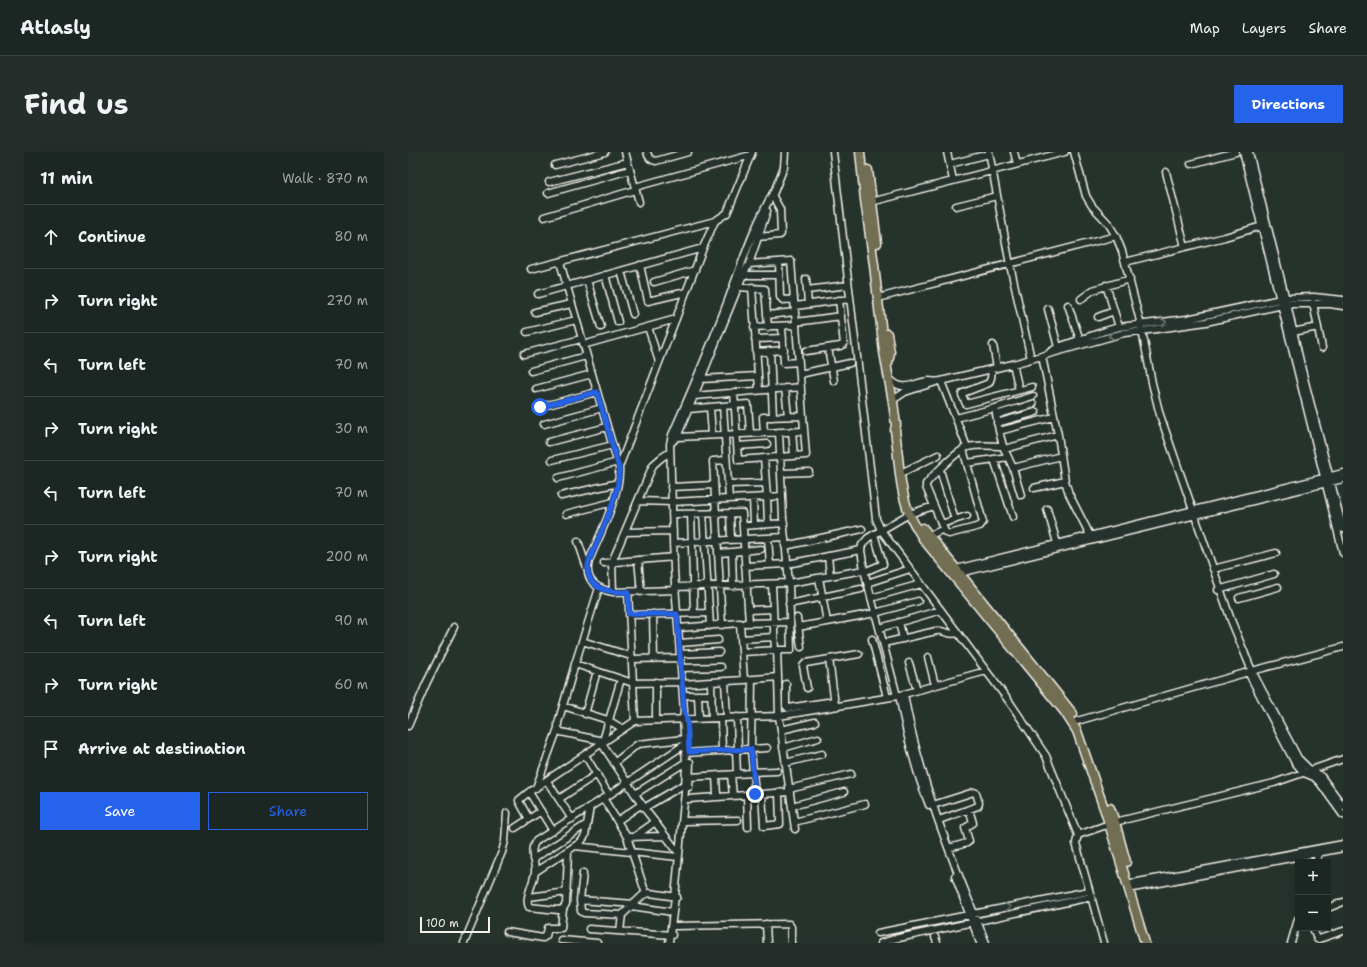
<!DOCTYPE html>
<meta charset="utf-8">
<style>
body{margin:0;font-family:"Shantell Sans",sans-serif;background:#252e2a;color:#f1f3f6}
.controls{position:absolute;right:12px;bottom:12px;display:grid;overflow:hidden;border-radius:0px;box-shadow:0 4px 16px #0002}
.controls button{width:36px;height:36px;display:grid;place-items:center;padding:0;border:0;border-bottom:1px solid #3a4340;background:#1c2622;color:#f1f3f6;font:20px sans-serif}
.scale{position:absolute;left:12px;bottom:10px;width:70px;box-sizing:border-box;padding-left:4px;border:2px solid #f4f1e8;border-top:0;font-size:11px;line-height:14px;white-space:nowrap;color:#f4f1e8;-webkit-text-stroke:3px #26332d;paint-order:stroke}
.stop{position:absolute;width:12px;height:12px;margin:-9px;border:3px solid #2563eb;border-radius:50%;background:#fff}
.stop.end{background:#2563eb;border-color:#fff;box-shadow:0 1px 4px #0008}
.list{margin:0;padding:0;list-style:none}
h2{display:flex;justify-content:space-between;align-items:center;height:52px;margin:0;padding:0 16px;font-size:17px}
h2 small{font-size:13px;font-weight:400;color:#a0a5a5}
.list li{display:grid;grid-template-columns:26px 1fr auto;gap:12px;align-items:center;box-sizing:border-box;height:64px;padding:0 16px;border-top:1px solid #3a4340}
.list b{display:block;font-size:15px;white-space:nowrap}
.list em{font-size:13px;font-style:normal;color:#a0a5a5}
.actions{display:flex;gap:8px;padding:12px 16px}
.actions a{flex:1;padding:9px 0;border:1px solid #2563eb;border-radius:0px;text-align:center;font-size:14px;color:#2563eb}
.actions .main{background:#2563eb;color:#fff}
.icon{flex:none;width:22px;height:22px;fill:none;stroke:currentColor;stroke-width:2;stroke-linecap:round;stroke-linejoin:round}
.map{position:relative;flex:none;width:935px;height:791px;overflow:hidden;border-radius:0px}
header{display:flex;align-items:center;gap:24px;box-sizing:border-box;height:56px;padding:0 20px;background:#1c2622;border-bottom:1px solid #3a4340}
header strong{font-size:19px}
nav{display:flex;gap:22px;margin-inline-start:auto;font-size:14px}
.intro{display:flex;align-items:center;justify-content:space-between;box-sizing:border-box;height:96px;padding:0 24px}
h1{margin:0;font-size:28px}
.button{padding:10px 18px;border-radius:0px;background:#2563eb;color:#fff;font-size:14px;font-weight:700}
main{display:flex;gap:24px;padding:0 24px}
aside{flex:1;background:#1c2622;border-radius:0px;box-shadow:0 4px 16px #0002}
.map>svg:first-child{display:block}
</style>
<header>
<strong>Atlasly</strong>
<nav><a>Map</a><a>Layers</a><a>Share</a></nav>
</header>
<div class="intro"><h1>Find us</h1><a class="button">Directions</a></div>
<main>
<aside>
<h2>11 min<small>Walk · 870 m</small></h2>
<ul class="list">
<li><svg class="icon" aria-label="ahead" viewBox="0 0 24 24"><path d="M12 20V5M6 11l6-6 6 6"/></svg><div><b>Continue</b></div><em>80 m</em></li>
<li><svg class="icon" aria-label="right" viewBox="0 0 24 24"><path d="M7 20v-9h11M14 6l5 5-5 5"/></svg><div><b>Turn right</b></div><em>270 m</em></li>
<li><svg class="icon" aria-label="left" viewBox="0 0 24 24"><path d="M17 20v-9H6M10 6l-5 5 5 5"/></svg><div><b>Turn left</b></div><em>70 m</em></li>
<li><svg class="icon" aria-label="right" viewBox="0 0 24 24"><path d="M7 20v-9h11M14 6l5 5-5 5"/></svg><div><b>Turn right</b></div><em>30 m</em></li>
<li><svg class="icon" aria-label="left" viewBox="0 0 24 24"><path d="M17 20v-9H6M10 6l-5 5 5 5"/></svg><div><b>Turn left</b></div><em>70 m</em></li>
<li><svg class="icon" aria-label="right" viewBox="0 0 24 24"><path d="M7 20v-9h11M14 6l5 5-5 5"/></svg><div><b>Turn right</b></div><em>200 m</em></li>
<li><svg class="icon" aria-label="left" viewBox="0 0 24 24"><path d="M17 20v-9H6M10 6l-5 5 5 5"/></svg><div><b>Turn left</b></div><em>90 m</em></li>
<li><svg class="icon" aria-label="right" viewBox="0 0 24 24"><path d="M7 20v-9h11M14 6l5 5-5 5"/></svg><div><b>Turn right</b></div><em>60 m</em></li>
<li><svg class="icon" aria-label="arrive" viewBox="0 0 24 24"><path d="M6 21V4h12l-3 4 3 4H6"/></svg><div><b>Arrive at destination</b></div></li>
</ul>
<div class="actions"><a class="main">Save</a><a>Share</a></div>
</aside>
<div class="map">
<svg width="935" height="791" viewBox="0 0 935 791">
<rect width="100%" height="100%" fill="#26332d"/>
<filter id="ink" filterUnits="userSpaceOnUse"><feTurbulence type="fractalNoise" baseFrequency=".025" numOctaves="2"/><feDisplacementMap in="SourceGraphic" scale="8" xChannelSelector="R" yChannelSelector="G"/><feConvolveMatrix kernelMatrix="1 2 1 2 8 2 1 2 1" color-interpolation-filters="sRGB"/></filter>
<g filter="url(#ink)">
<g fill="none" stroke-linecap="round" stroke-linejoin="round">
<defs>
<path id="minor" d="M217,0L231,50
M239,0C240,5 242,8 248,9L280,0
M425,0L467,358L468,367L473,378L603,552L638,604L670,683
M539,0L545,28
M581,0L602,113L623,207
M606,0L609,12
M666,0L678,44L684,54L700,71L708,84L714,99L733,173L744,231L752,263L823,468L844,519L890,606L903,619L912,623L935,654
M835,0L935,401
M841,0L879,152L894,218L935,377
M542,12L581,2
M783,12L828,0
M147,13L197,0
M758,20L777,95
M141,30L220,10
M227,35L343,3
M140,41L222,18
M364,45L376,15L377,0
M463,50L657,0
M548,54L589,44
M136,65L227,38
M349,85L372,83L373,82L372,57L364,43
M152,110L211,316C213,342 191,384 181,409C176,428 188,437 205,440L268,438
M371,110L372,145L375,148L386,147
M717,110L817,85L857,73
M232,113L240,149L278,140
M123,117L307,69L319,61L344,0
M213,119L225,162
M197,123L210,170
M335,123H371
M398,127L400,152
M179,128L193,175
M246,130L287,118
M698,133L711,175
M331,135L357,137L360,175
M344,135L351,238
M399,138L440,133
M130,142L295,96
M474,145L708,84
M673,147L685,138L722,127
M905,151L914,196
M660,153L672,188
M387,154L442,147
M640,157L650,195
M127,160L163,152
M360,163L387,160
M690,165L706,159
M388,170L433,164
M374,174L376,211L391,210
M240,175L251,210
M346,175L388,173
M119,180L168,168
M885,180L910,175
M347,187L375,186
M175,193L268,167
M585,193L589,216
M420,196L426,229
M362,199L365,265
M398,199L432,194L436,192L431,148
M348,200L376,198
M642,200L650,195L697,179L711,175L779,167L877,146L906,145L935,148
M116,202L173,187
M634,204L650,283L657,329L661,342L684,387
M605,212L611,238
M584,217L583,226L581,231L555,241L554,243L558,252L624,235
M123,219L178,204
M392,222L442,211
M293,227L350,224
M482,227C495,241 504,231 520,229C524,229 528,230 533,229L605,212L716,181L749,177L798,170L879,152H922L935,154
M533,229L559,295
M377,236L380,264
M128,237L184,222
M326,240L330,308L398,303L383,109L341,112
M286,244L393,235
M485,248L497,240L528,230
M315,254L321,347
M132,255L189,240
M587,256L591,279L595,294L605,316L613,343
M281,257L302,255
M588,263L625,252
M548,266L587,256L625,244
M589,271L628,260
M136,272L194,256
M384,279L386,304
M591,279L646,265
M356,281L355,265L395,264
M304,283L302,255L340,252L342,281
M269,285L396,279
M141,290L199,275
M262,292L269,285L293,227L335,123L341,112L359,59
M329,294L359,292
M555,297L575,370L572,374L541,382L537,380L518,335V332C525,323 550,298 560,295C571,292 584,294 595,294
M596,297L650,283
M356,306L359,345L374,344
M586,307L605,365
M144,308L205,293
M559,311L600,305
M211,315L295,96L307,69
M605,316L653,304
M532,318L547,368
M497,319L530,303
M373,321L401,320
M150,326L210,310
M320,332L358,331
M263,335L306,333
M626,336L657,329
M153,344L210,331
M345,346L346,373
M230,349L264,350L359,345L360,372
M639,357L649,391
M322,361L323,388
M158,362L205,350
M264,362L334,361L341,471
M283,362L286,461
M295,362L302,474
M533,372L559,364
M335,374L376,371
M217,380L265,379
M520,384L536,377
M360,386L362,413
M170,389L179,416
M265,391L377,385
M377,394L454,377
M324,400L353,397
M311,401L324,400L325,434
M420,404L422,424
M230,408L233,440
M196,411L266,405
M337,414L379,412L453,398
M548,417L935,321
M805,417L868,401
M456,418L453,398L454,393L460,386L501,362L526,354
M456,420L475,412L466,382
M552,421L935,327
M459,431L502,417
M364,433L367,499
M267,435L381,431L456,418L489,544
M191,436L167,512L150,571V576L153,580L195,589
M810,438L866,422
M205,440L204,410L245,313L253,306L262,300
M463,446L513,432
M831,446L870,435
M381,452L453,437
M340,458L365,457
M245,462L246,507
M221,463L300,461
M389,466L393,495
M419,470L467,461L510,449
M491,470L495,487
M337,471L382,470
M314,473L305,309L318,308
M390,475L419,470L411,426
M271,476L332,471L336,528L370,525L371,564L387,677
M472,476L533,458
M333,487L366,485
M464,487L479,545
M174,489L223,504
M272,491L310,488
M476,491L528,479C537,477 538,484 550,481
M334,500L369,498
M272,502L311,500
M520,505L527,533
M224,507L273,506
M421,507L427,553
M501,511L509,538
M167,512L225,531L220,440
M273,516L313,515
M840,520L886,609L896,621L906,625L912,631L935,663
M370,525L369,498H383L381,431L375,366L371,280
M213,527L194,592L236,656L270,700
M344,527L343,597L347,642
M317,529L319,566
M303,530L336,528
M274,532L303,530L304,566
M378,532V554L380,556L426,549
M399,536L395,514L398,511L451,502
M496,542C511,628 545,710 578,791
M275,543H304
M290,543L291,566
M491,543C498,581 507,618 521,653
M155,554L200,568L215,577
M177,562L189,519
M329,565L330,598
M313,566L314,599
M248,568V530
M227,569L225,531L274,530
M669,569L844,519L935,495
M0,574L18,532L46,475
M373,578L407,570
M375,596L410,586
M328,598L329,622
M277,601L359,596
M177,603L201,643
M206,611L230,592L276,587
M377,611L414,602
M344,620L369,619
M323,623L325,644
M308,624L309,644
M282,625L344,621
M139,629L164,667
M281,635L282,610
M128,636L150,576
M381,637L443,622
M121,640L111,648V649L121,667
M227,642L278,610
M354,642L356,674L372,672L371,641
M339,643L340,675
M195,646L219,685L238,742
M151,647L189,622
M280,647L382,640
M525,653L566,640L568,641L571,651L570,654L531,668
M384,654L436,640
M236,656L277,632
M209,669L234,652
M277,669L330,668
M386,670L457,652
M107,676L133,659
M145,679L121,640L227,569L371,564L489,544L578,519
M219,685L257,684
M226,685L247,670
M167,694L270,705
M541,696L559,691L561,689L557,676L565,671L561,657
M160,699L158,752L155,757L150,758L121,755C116,746 126,731 127,720C128,709 120,699 128,689L201,643L276,593
M125,707L179,672
M908,710L912,698
M127,720L173,690L177,684L182,655
M175,721L172,748L173,759L176,761L214,763
M547,724L572,791
M719,732L935,692
M720,737L935,696
M121,745L159,740
M172,748L226,752
M223,754L265,760
M920,756L935,750
M358,772L359,791
M267,774L381,772L383,775V791
M905,776L909,787H911L935,779
M181,777L264,783
M212,779L214,763L235,743L242,741L269,745
M99,780L135,786L138,784L140,776H153L155,757
M470,781L681,739
M527,785L529,791
M153,788L189,791
M56,791L94,700L97,689L99,661
M261,791L267,745L277,639L278,610L275,567L276,559L266,418L262,292L264,283C283,240 302,196 319,151C333,114 345,76 365,41
M473,791L486,787L683,745
M696,791L668,691L670,683L707,670L866,631L935,607
M883,791L890,767"/>
<path id="major" d="M452,0L457,48L466,113L476,200L485,250L488,273L487,278C491,306 491,336 501,361C505,371 511,380 516,388L656,559L669,579L698,662L737,791
M460,18L469,91
M479,182L482,200L480,211
M515,376L665,562
M702,656L707,670L718,710"/>
</defs>
<use href="#minor" stroke="#f4f1e8" stroke-width="9"/>
<use href="#major" stroke="#f4f1e8" stroke-width="11"/>
<use href="#minor" stroke="#26332d" stroke-width="6"/>
<use href="#major" stroke="#726e52" stroke-width="8"/>
</g>
<defs><path id="oneway-chevron" d="M-2-3.5L2.5 0L-2 3.5" fill="none" stroke-width="1.6" stroke-linecap="round" stroke-linejoin="round"/></defs>
<g stroke="#6e766e">
<use href="#oneway-chevron" transform="translate(756 170) rotate(-7)"/>
<use href="#oneway-chevron" transform="translate(703 184) rotate(166)"/>
<use href="#oneway-chevron" transform="translate(600 755) rotate(-12)"/>
</g>
</g>
<g fill="none" stroke-linecap="round" stroke-linejoin="round" filter="url(#ink)">
<path stroke="#2563eb" stroke-width="5" d="M132,255L189,240L211,316C213,341 191,384 181,409C174,436 199,441 220,440L221,462H269L275,543L276,559L279,567L281,600L343,597L347,642"/>
</g>
</svg>
<div class="controls">
<button>+</button>
<button>−</button>
</div>
<div class="scale">100 m</div>
<div class="stop" style="left:132px;top:255px"></div>
<div class="stop end" style="left:347px;top:642px"></div>
</div>
</main>
